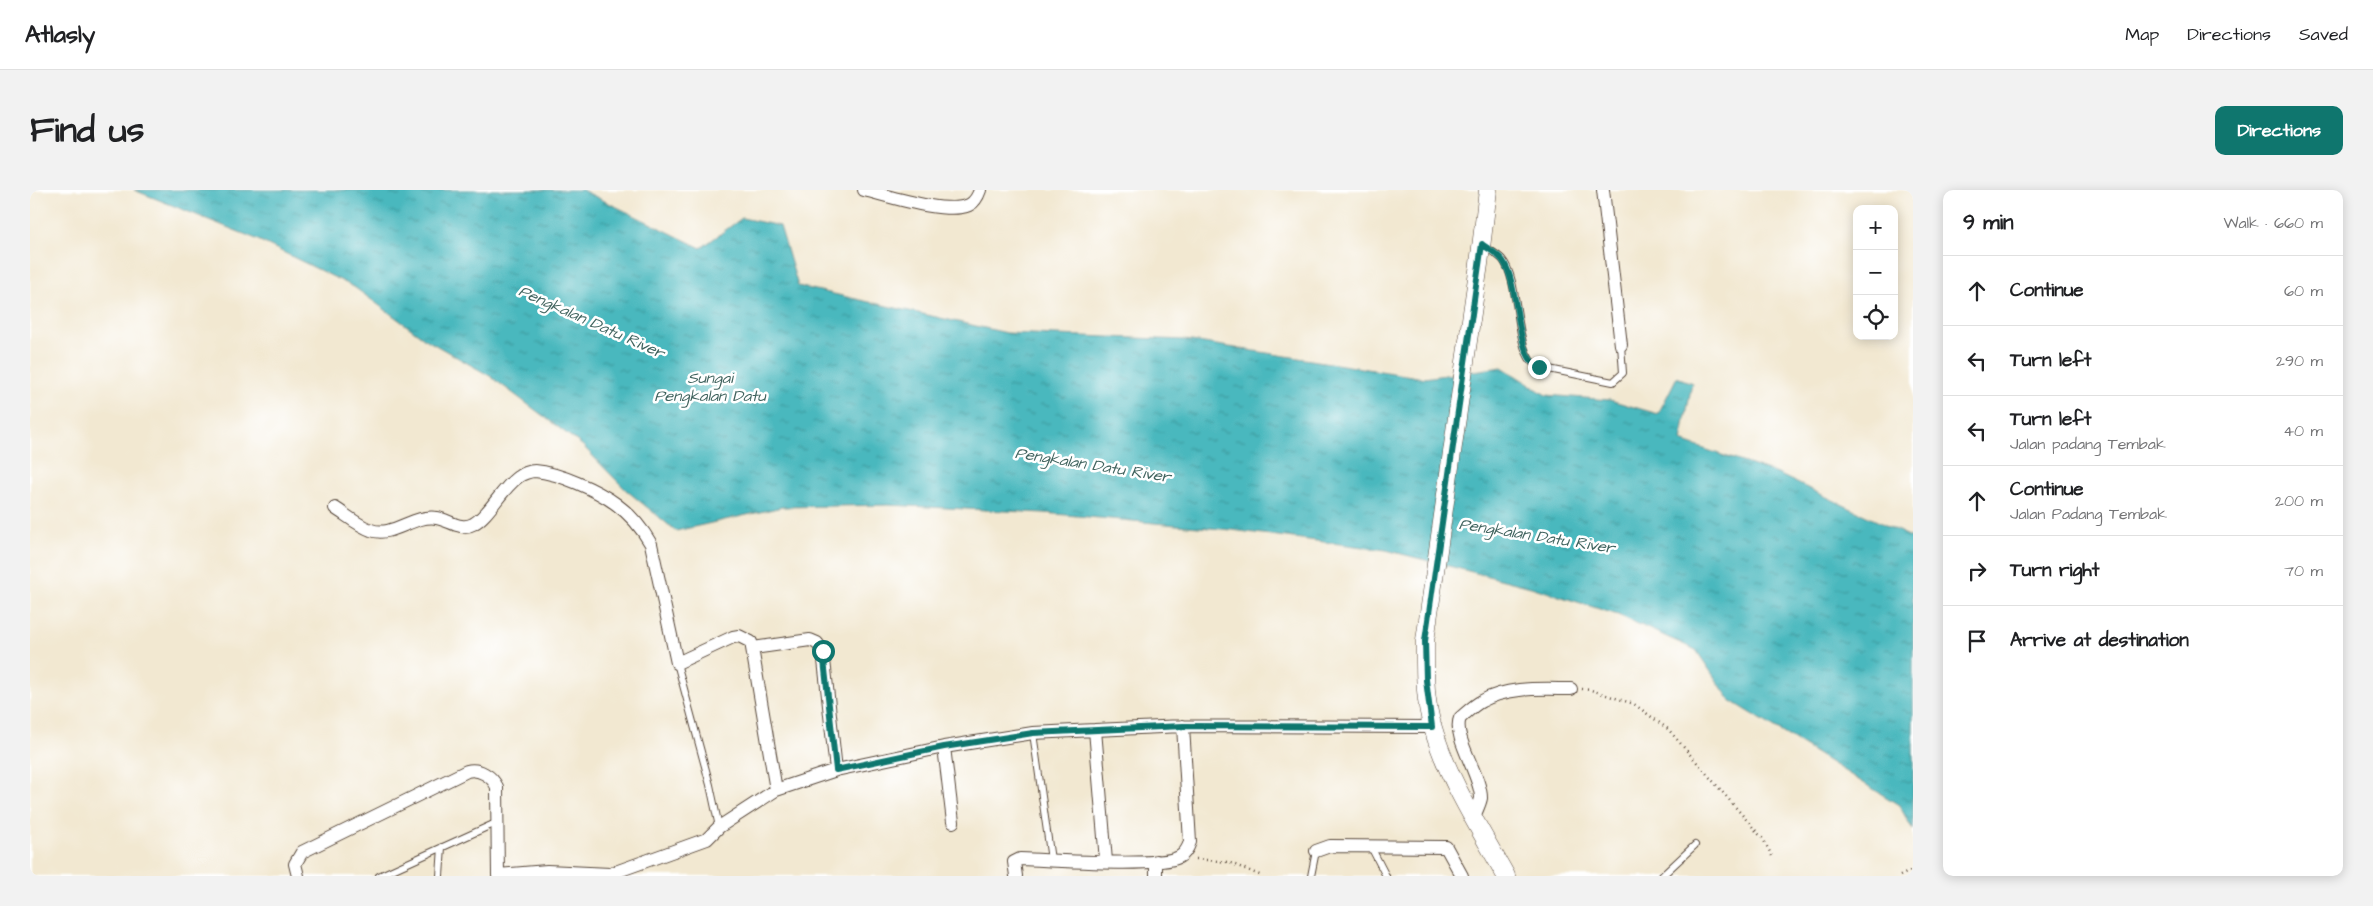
<!DOCTYPE html>
<meta charset="utf-8">
<style>
body{margin:0;font-family:"Architects Daughter",sans-serif;background:#f2f2f2;color:#202124}
.controls{position:absolute;right:15px;top:15px;display:grid;overflow:hidden;border-radius:10px;box-shadow:0 2px 12px #0003}
.controls button{width:45px;height:45px;display:grid;place-items:center;padding:0;border:0;border-bottom:1px solid #e0e0e0;background:#fff;color:#202124;font:25px sans-serif}
.stop{position:absolute;width:15px;height:15px;margin:-11px;border:4px solid #0f766e;border-radius:50%;background:#fff}
.stop.end{background:#0f766e;border-color:#fff;box-shadow:0 1px 5px #0008}
.list{margin:0;padding:0;list-style:none}
h2{display:flex;justify-content:space-between;align-items:center;height:65px;margin:0;padding:0 20px;font-size:21px}
h2 small{font-size:16px;font-weight:400;color:#757577}
.list li{display:grid;grid-template-columns:32px 1fr auto;gap:15px;align-items:center;box-sizing:border-box;height:70px;padding:0 20px;border-top:1px solid #e0e0e0}
.list b{display:block;font-size:19px;white-space:nowrap}
.list p{margin:0;font-size:16px;white-space:nowrap;color:#757577}
.list em{font-size:16px;font-style:normal;color:#757577}
.icon{flex:none;width:28px;height:28px;fill:none;stroke:currentColor;stroke-width:2;stroke-linecap:round;stroke-linejoin:round}
.map{position:relative;flex:none;width:1883px;height:686px;overflow:hidden;border-radius:10px}
header{display:flex;align-items:center;gap:30px;box-sizing:border-box;height:70px;padding:0 25px;background:#fff;border-bottom:1px solid #e0e0e0}
header strong{font-size:24px}
nav{display:flex;gap:28px;margin-inline-start:auto;font-size:18px}
.intro{display:flex;align-items:center;justify-content:space-between;box-sizing:border-box;height:120px;padding:0 30px}
h1{margin:0;font-size:35px}
.button{padding:12px 22px;border-radius:10px;background:#0f766e;color:#fff;font-size:18px;font-weight:700}
main{display:flex;gap:30px;padding:0 30px}
aside{flex:1;background:#fff;border-radius:10px;box-shadow:0 2px 12px #0003}
.map>svg:first-child{display:block}
</style>
<header>
<strong>Atlasly</strong>
<nav><a>Map</a><a>Directions</a><a>Saved</a></nav>
</header>
<div class="intro"><h1>Find us</h1><a class="button">Directions</a></div>
<main>
<div class="map">
<svg width="1883" height="686" viewBox="0 0 1883 686">
<defs>
<pattern id="water-ripples" width="26" height="14" patternUnits="userSpaceOnUse" patternTransform="scale(1.25)"><rect width="26" height="14" fill="#48b8be"/><path d="M2 4q2-2 4 0t4 0M15 11q2-2 4 0t4 0" fill="none" stroke="#3d969a"/></pattern>
</defs>
<rect width="100%" height="100%" fill="#fff"/>
<filter id="ink" filterUnits="userSpaceOnUse"><feTurbulence type="fractalNoise" baseFrequency=".02" numOctaves="2"/><feDisplacementMap in="SourceGraphic" scale="10" xChannelSelector="R" yChannelSelector="G"/><feConvolveMatrix kernelMatrix="1 2 1 2 8 2 1 2 1" color-interpolation-filters="sRGB"/></filter>
<filter id="wash" filterUnits="userSpaceOnUse"><feTurbulence type="fractalNoise" baseFrequency=".0096" numOctaves="4" result="noise"/><feDisplacementMap in="SourceGraphic" scale="20" xChannelSelector="R" yChannelSelector="G"/><feGaussianBlur stdDeviation="1.12" result="paint"/><feColorMatrix in="noise" values="0 0 0 0 0 0 0 0 0 0 0 0 0 0 0 0 0 1.4 0 .05"/><feComposite in="paint" operator="in"/></filter>
<g filter="url(#wash)">
<rect width="100%" height="100%" fill="#f2e8d1"/>
<path fill="url(#water-ripples)" stroke="#42716e" d="M104,0H552L671,58L712,28L750,36L768,96L977,143L1155,150L1394,188L1472,177L1516,205L1580,210L1628,224L1647,187L1662,193L1651,251L1750,285L1883,348V640L1869,615L1700,510L1666,460L1588,425L1501,397L1356,360L1202,340L1014,323L859,315L752,317L646,341L596,300L552,255L460,186L395,149L324,97L224,48Z"/>
</g>
<g filter="url(#ink)">
<g fill="none" stroke-linecap="round" stroke-linejoin="round">
<defs>
<path id="service" d="M1453,55C1459,60 1467,64 1472,69C1492,92 1483,168 1509,177L1583,192L1593,183L1591,155
M647,473L680,595L689,637
M1003,543L1021,670
M1341,657L1356,686
M349,686L468,632
M410,686L412,657
M1281,686L1286,661
M1632,686L1665,655"/>
<path id="minor" d="M834,0C859,6 916,25 939,15C945,12 948,6 950,0
M1573,0L1591,155
M305,318C316,325 329,336 341,340C363,348 383,324 407,328C419,330 431,341 443,334C459,326 471,299 488,287C492,284 500,281 505,281C529,283 567,300 586,314C600,324 613,340 621,354L647,473L703,447L709,446L721,452L746,600
M723,458L780,450L787,453L793,461L806,580
M1065,540L1076,671
M914,557L923,632
M1444,627C1446,621 1450,614 1451,608C1451,585 1422,547 1430,528C1437,522 1444,515 1452,511C1479,496 1512,499 1541,499
M1286,661L1300,656L1416,657L1432,686
M468,685L517,681L580,684L677,649L689,637L746,600L806,580L914,557L1003,543L1065,540L1153,536L1402,537
M268,686L265,674L272,662L437,581C449,578 462,586 467,597L468,686
M986,686L984,672L990,669C1017,670 1131,678 1149,667C1155,664 1158,658 1160,652L1153,536
M1126,686V671"/>
<path id="secondary" d="M1458,0L1449,74L1395,451C1395,480 1394,510 1403,538C1418,590 1450,639 1476,686"/>
</defs>
<use href="#service" stroke="#564639" stroke-width="8"/>
<use href="#minor" stroke="#564639" stroke-width="14"/>
<use href="#secondary" stroke="#564639" stroke-width="19"/>
<path stroke="#564639" stroke-width="2.5" stroke-dasharray="1 4" stroke-linecap="butt" d="M1552,499L1561,500L1604,514L1638,539L1733,649L1742,666
M1166,669L1198,672L1232,686
M1870,686L1880,681"/>
<use href="#service" stroke="#fff" stroke-width="6"/>
<use href="#minor" stroke="#fff" stroke-width="12"/>
<use href="#secondary" stroke="#fff" stroke-width="18"/>
</g>
</g>
<g fill="none" stroke-linecap="round" stroke-linejoin="round" filter="url(#ink)">
<path stroke="#0f766e" stroke-width="6" d="M793,461L806,580L914,557L1003,543L1153,536L1402,537L1396,490L1395,451L1452,54C1458,59 1468,64 1473,71C1490,95 1485,168 1509,177"/>
</g>
<g text-anchor="middle" stroke-width="5" stroke-linejoin="round" paint-order="stroke">
<g font-size="16" font-style="italic" fill="#40635e" stroke="#fff">
<text transform="translate(562 131) rotate(24)" y="6">Pengkalan Datu River</text>
<text x="680" y="193">Sungai<tspan x="680" dy="18">Pengkalan Datu</tspan></text>
<text transform="translate(1063 274) rotate(9)" y="6">Pengkalan Datu River</text>
<text transform="translate(1507 345) rotate(9)" y="6">Pengkalan Datu River</text>
</g>
</g>
</svg>
<div class="controls">
<button>+</button>
<button>−</button>
<button><svg class="icon" aria-label="locate" viewBox="0 0 24 24"><circle cx="12" cy="12" r="6"/><path d="M12 2v4M12 18v4M2 12h4M18 12h4"/></svg></button>
</div>
<div class="stop" style="left:793px;top:461px"></div>
<div class="stop end" style="left:1509px;top:177px"></div>
</div>
<aside>
<h2>9 min<small>Walk · 660 m</small></h2>
<ul class="list">
<li><svg class="icon" aria-label="ahead" viewBox="0 0 24 24"><path d="M12 20V5M6 11l6-6 6 6"/></svg><div><b>Continue</b></div><em>60 m</em></li>
<li><svg class="icon" aria-label="left" viewBox="0 0 24 24"><path d="M17 20v-9H6M10 6l-5 5 5 5"/></svg><div><b>Turn left</b></div><em>290 m</em></li>
<li><svg class="icon" aria-label="left" viewBox="0 0 24 24"><path d="M17 20v-9H6M10 6l-5 5 5 5"/></svg><div><b>Turn left</b><p>Jalan padang Tembak</p></div><em>40 m</em></li>
<li><svg class="icon" aria-label="ahead" viewBox="0 0 24 24"><path d="M12 20V5M6 11l6-6 6 6"/></svg><div><b>Continue</b><p>Jalan Padang Tembak</p></div><em>200 m</em></li>
<li><svg class="icon" aria-label="right" viewBox="0 0 24 24"><path d="M7 20v-9h11M14 6l5 5-5 5"/></svg><div><b>Turn right</b></div><em>70 m</em></li>
<li><svg class="icon" aria-label="arrive" viewBox="0 0 24 24"><path d="M6 21V4h12l-3 4 3 4H6"/></svg><div><b>Arrive at destination</b></div></li>
</ul>
</aside>
</main>
